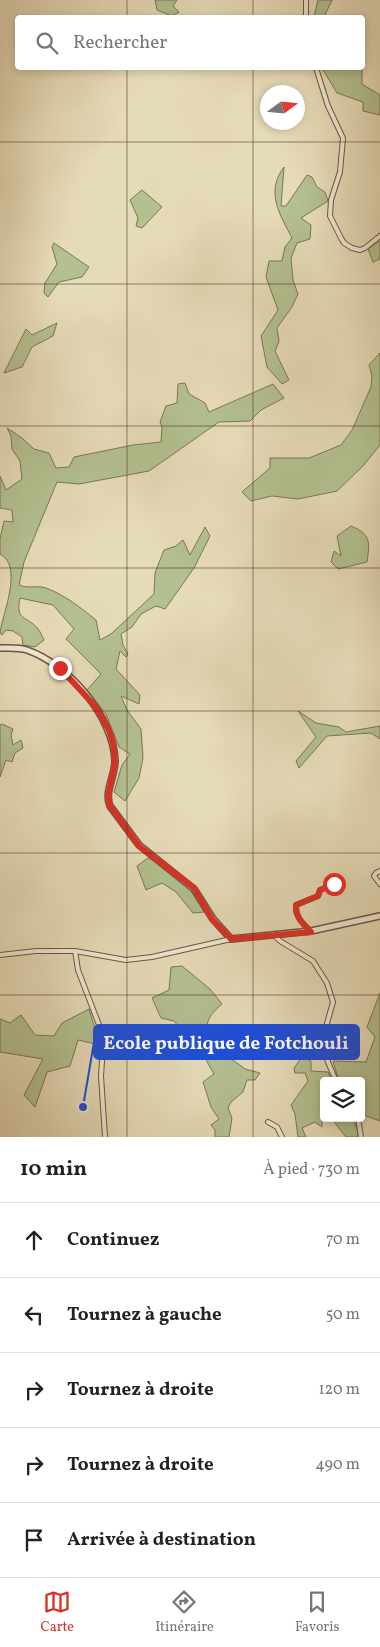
<!DOCTYPE html>
<html lang="fr">
<meta charset="utf-8">
<style>
body{margin:0;font-family:Vollkorn,serif;background:#f2f2f2;color:#222}
.controls{position:absolute;right:15px;bottom:15px;display:grid;overflow:hidden;border-radius:5px;box-shadow:0 2px 8px #0003}
.controls button{width:45px;height:45px;display:grid;place-items:center;padding:0;border:0;border-bottom:1px solid #e0e0e0;background:#fff;color:#222;font:25px sans-serif}
.compass{position:absolute;left:260px;top:85px;width:45px;height:45px;border-radius:50%;background:#fff;box-shadow:0 2px 8px #0003;rotate:75deg}
.stop{position:absolute;width:15px;height:15px;margin:-11px;border:4px solid #d93025;border-radius:50%;background:#fff}
.stop.end{background:#d93025;border-color:#fff;box-shadow:0 1px 5px #0008}
.list{margin:0;padding:0;list-style:none}
h2{display:flex;justify-content:space-between;align-items:center;height:65px;margin:0;padding:0 20px;font-size:21px}
h2 small{font-size:16px;font-weight:400;color:#767676}
.list li{display:grid;grid-template-columns:32px 1fr auto;gap:15px;align-items:center;box-sizing:border-box;height:75px;padding:0 20px;border-top:1px solid #e0e0e0}
.list b{display:block;font-size:19px;white-space:nowrap}
.list em{font-size:16px;font-style:normal;color:#767676}
.icon{flex:none;width:28px;height:28px;fill:none;stroke:currentColor;stroke-width:2;stroke-linecap:round;stroke-linejoin:round}
.map{position:relative;flex:none;width:380px;height:1137px;overflow:hidden}
.search{position:absolute;background:#fff;box-shadow:0 2px 8px #0003;left:15px;right:15px;top:15px;height:55px;display:flex;align-items:center;gap:12px;box-sizing:border-box;padding:0 18px;border-radius:5px;color:#767676;font-size:19px}
.sheet{height:440px;background:#fff}
nav{display:flex;justify-content:space-around;align-items:center;box-sizing:border-box;height:70px;border-top:1px solid #e0e0e0;background:#fff;font-size:14px;color:#767676}
nav a{display:grid;justify-items:center;gap:2px}
nav .on{color:#d93025}
.map>svg:first-child{display:block}
</style>
<div class="map">
<svg width="380" height="1137" viewBox="0 0 380 1137">
<rect width="100%" height="100%" fill="#e6dbb8"/>
<filter id="stains"><feTurbulence type="fractalNoise" baseFrequency=".004" numOctaves="4"/><feColorMatrix values="0 0 0 0 .2 0 0 0 0 .09 0 0 0 0 .02 0 0 0 .5 -.17"/></filter>
<radialGradient id="worn" r=".72"><stop offset=".6" stop-color="#630" stop-opacity="0"/><stop offset="1" stop-color="#630" stop-opacity=".3"/></radialGradient>
<path fill="#b3c090" stroke="#7b7657" d="M155,0H177L173,6L179,12L172,16L157,10Z
M318,0H332L324,17H314Z
M322,68H336L339,70V68H362V84L380,95V115L363,111V102L337,93Z
M284,167L281,206H286L307,175L312,177L317,187L325,192L328,201L301,218L311,225L310,239L297,243L291,258L293,280L298,294L292,307L277,328L279,341L275,351L289,380L282,384L267,367L261,336L278,310L266,277L269,261H282L285,247L292,238C280,215 265,192 284,167Z
M142,190L162,207L142,228L136,226L138,218L130,200Z
M380,241V259L373,262L368,249Z
M54,243L89,267L82,277L59,282L48,297L44,293L45,283L57,264L52,247Z
M57,323L53,336L32,347L22,367L4,373L26,329L32,335Z
M380,353V445L363,466L337,491L298,499L272,496L251,501L242,492L270,468V458H309L341,445L352,430L371,387L372,376L369,365Z
M185,383L189,394L205,403L209,412L273,384L284,398L261,410L250,421L219,422L149,471L79,484L57,482L24,562L19,585C28,589 38,585 46,588C65,595 81,608 96,620L100,640L111,634L154,594L155,573L164,550L176,546L183,540L190,555L205,527L210,536L194,568L165,609L156,606L141,614L132,627L121,634L123,645L128,654L126,657L120,651L116,669L140,695L139,704L121,696L127,710L141,729L143,758L139,778L125,801L114,792L122,765L130,754L119,747L106,714L87,690L101,674L66,639L74,629L53,605L20,598C15,622 27,615 38,629C41,632 42,637 44,640L35,647L23,645L22,637L13,631L6,630L2,635L0,633C2,615 24,566 0,554V539L4,521L13,522L12,510L0,508V476L6,490L22,479L20,461L12,449L11,436L7,428L22,438L34,449L49,453L56,468L69,467L74,457L133,445L161,442L162,427L160,422L166,406L177,403L178,384Z
M351,526C371,534 370,542 367,562L338,569L331,562L334,551L341,556L337,536Z
M298,711L316,723L339,727L346,732L380,726V739L371,733L327,736L299,768L296,761L316,737Z
M2,724L13,729L11,735L13,745L21,740L23,748L15,753L12,762L6,760L0,777V725Z
M148,858L162,865L194,893L204,912L193,913L176,892L162,883L146,890L137,866Z
M182,966L210,989L222,1004C205,1018 205,1026 209,1046L221,1027L224,1028L221,1034L225,1041L230,1058L245,1069L260,1073L255,1080H247L243,1092L231,1102L228,1108L232,1118L229,1137H215V1130L211,1125L219,1119L211,1107L203,1082L214,1074L187,1026L181,1029L174,1021L161,1018L152,998L169,990L171,967Z
M380,993V1121L361,1114V1081H339L333,1061L366,1062L375,1037L367,1027Z
M89,1009L100,1045L78,1040L70,1066L47,1072L35,1107L24,1095L43,1059L0,1052V1019L10,1023L21,1015L35,1035L54,1036L62,1023Z
M302,1057L311,1061V1071L328,1072L332,1081H324L322,1127L315,1122L302,1128L306,1137H298L295,1114L291,1105L308,1081L305,1073H295L294,1068Z
M331,1118H353L359,1135L356,1137H346Z"/>
<g fill="none" stroke-linecap="round" stroke-linejoin="round">
<defs>
<path id="minor" d="M306,0V18
M316,68L328,106L343,138L340,172L331,200L330,216L341,238L344,243L352,248L360,250L365,248L380,236
M380,871L376,873L374,876L380,884
M311,931C303,924 295,917 296,905L318,896L320,890L335,884
M274,935L280,941L313,961L327,983L333,1002L324,1034L323,1050L336,1081
M75,951L78,970L101,1030L103,1046L101,1076L105,1137
M0,955L36,951H75L126,960L152,957L231,939
M358,1118L361,1137
M268,1122L277,1127L282,1137"/>
<path id="tertiary" d="M0,648C9,648 18,647 27,650C68,664 114,717 115,761C115,776 104,792 110,806L139,845L194,889L213,919L231,939L311,931L380,916"/>
</defs>
<use href="#minor" stroke="#6c5844" stroke-width="6"/>
<use href="#tertiary" stroke="#6c5844" stroke-width="8"/>
<use href="#minor" stroke="#efe8d1" stroke-width="4"/>
<use href="#tertiary" stroke="#efe8d1" stroke-width="5"/>
</g>
<g fill="none" stroke-linecap="round" stroke-linejoin="round">
<path stroke="#d93025" stroke-width="6" d="M60,668L95,706L109,730L113,743L115,762L108,797L110,806L139,846L194,888L212,919L231,939L311,932C303,924 295,917 296,905L318,896L320,890L334,884"/>
</g>
<path fill="none" stroke="#432c1e" stroke-width="1" stroke-opacity="0.55" d="M127,0V18M253,0V18M127,68V1137M253,68V1137M0,142H380M0,284H380M0,426H380M0,568H380M0,711H380M0,853H380M0,995H380"/>
<path fill="none" stroke="#1d4ed8" stroke-width="2" d="M83 1107L94 1042"/>
<circle fill="#1d4ed8" stroke="#efe8d1" stroke-width="2" cx="83" cy="1107" r="5"/>
<rect fill="#1d4ed8" stroke="#1d4ed8" stroke-width="2" x="94" y="1025" width="265" height="34" rx="5"/>
<g font-size="19" text-anchor="middle" font-weight="bold" fill="#fff">
<text x="226" y="1049">Ecole publique de Fotchouli</text>
</g>
<rect width="100%" height="100%" filter="url(#stains)"/>
<rect width="100%" height="100%" fill="url(#worn)"/>
</svg>
<div class="controls">
<button><svg class="icon" aria-label="layers" viewBox="0 0 24 24"><path d="M12 4l9 5-9 5-9-5zM3 14l9 5 9-5"/></svg></button>
</div>
<svg class="compass" viewBox="-18 -18 36 36"><path d="M0-13l5 13h-10z" fill="#e53935"/><path d="M0 13l5-13h-10z" fill="#767676"/></svg>
<div class="stop" style="left:334px;top:884px"></div>
<div class="stop end" style="left:60px;top:668px"></div>
<div class="search"><svg class="icon" aria-label="search" viewBox="0 0 24 24"><circle cx="10" cy="10" r="6"/><path d="M15 15l6 6"/></svg>Rechercher</div>
</div>
<section class="sheet">
<h2>10 min<small>À pied · 730 m</small></h2>
<ul class="list">
<li><svg class="icon" aria-label="ahead" viewBox="0 0 24 24"><path d="M12 20V5M6 11l6-6 6 6"/></svg><div><b>Continuez</b></div><em>70 m</em></li>
<li><svg class="icon" aria-label="left" viewBox="0 0 24 24"><path d="M17 20v-9H6M10 6l-5 5 5 5"/></svg><div><b>Tournez à gauche</b></div><em>50 m</em></li>
<li><svg class="icon" aria-label="right" viewBox="0 0 24 24"><path d="M7 20v-9h11M14 6l5 5-5 5"/></svg><div><b>Tournez à droite</b></div><em>120 m</em></li>
<li><svg class="icon" aria-label="right" viewBox="0 0 24 24"><path d="M7 20v-9h11M14 6l5 5-5 5"/></svg><div><b>Tournez à droite</b></div><em>490 m</em></li>
<li><svg class="icon" aria-label="arrive" viewBox="0 0 24 24"><path d="M6 21V4h12l-3 4 3 4H6"/></svg><div><b>Arrivée à destination</b></div></li>
</ul>
</section>
<nav>
<a class="on"><svg class="icon" aria-label="map" viewBox="0 0 24 24"><path d="M3 6l6-2 6 2 6-2v14l-6 2-6-2-6 2zM9 4v14M15 6v14"/></svg>Carte</a>
<a><svg class="icon" aria-label="directions" viewBox="0 0 24 24"><path d="M12 3l9 9-9 9-9-9zM9 14v-3h6M13 9l2 2-2 2"/></svg>Itinéraire</a>
<a><svg class="icon" aria-label="saved" viewBox="0 0 24 24"><path d="M7 4h10v16l-5-4-5 4z"/></svg>Favoris</a>
</nav>
